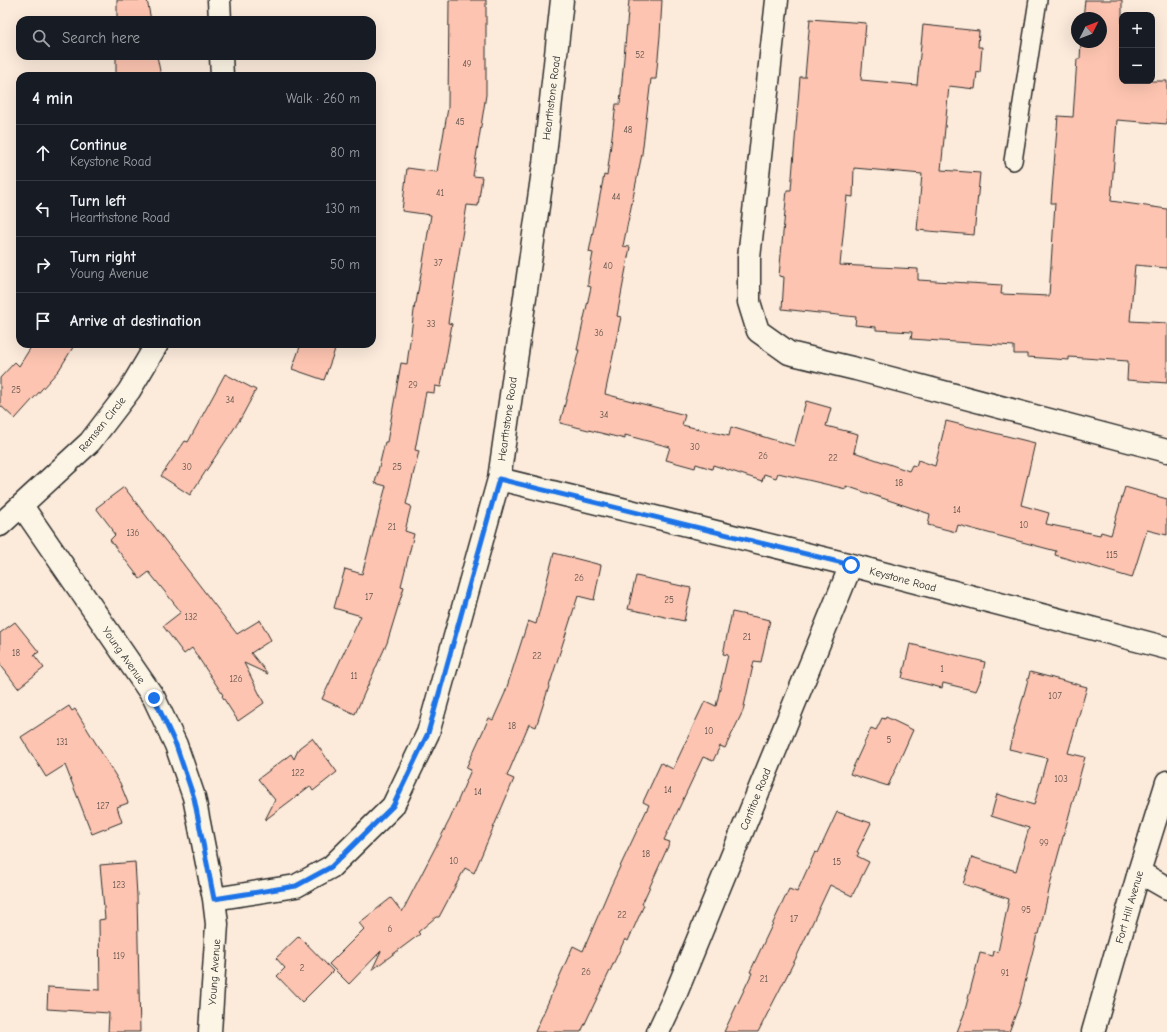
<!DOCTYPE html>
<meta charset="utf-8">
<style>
body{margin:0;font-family:"Comic Neue",sans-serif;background:#20242c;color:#f1f3f6}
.controls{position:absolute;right:12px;top:12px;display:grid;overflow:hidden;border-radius:8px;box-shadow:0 4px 16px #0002}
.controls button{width:36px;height:36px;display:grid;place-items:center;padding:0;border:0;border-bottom:1px solid #363941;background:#171b24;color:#f1f3f6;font:20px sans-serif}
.compass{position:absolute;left:1071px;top:12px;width:36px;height:36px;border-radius:50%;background:#171b24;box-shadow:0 4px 16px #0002;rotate:48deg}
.stop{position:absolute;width:12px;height:12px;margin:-9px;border:3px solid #1a73e8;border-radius:50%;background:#fff}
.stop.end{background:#1a73e8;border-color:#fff;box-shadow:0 1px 4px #0008}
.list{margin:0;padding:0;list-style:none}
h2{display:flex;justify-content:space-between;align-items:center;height:52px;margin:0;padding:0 16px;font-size:17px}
h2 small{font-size:13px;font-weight:400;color:#9ea1a6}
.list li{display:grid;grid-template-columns:26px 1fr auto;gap:12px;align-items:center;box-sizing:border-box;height:56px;padding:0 16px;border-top:1px solid #363941}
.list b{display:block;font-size:15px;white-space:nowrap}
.list p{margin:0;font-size:13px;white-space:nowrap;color:#9ea1a6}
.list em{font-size:13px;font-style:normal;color:#9ea1a6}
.icon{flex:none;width:22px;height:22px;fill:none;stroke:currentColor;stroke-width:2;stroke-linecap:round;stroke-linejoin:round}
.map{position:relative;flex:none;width:1167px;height:1032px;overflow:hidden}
.search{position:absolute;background:#171b24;box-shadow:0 4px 16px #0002;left:16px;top:16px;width:360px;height:44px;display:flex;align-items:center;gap:10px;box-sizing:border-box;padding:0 14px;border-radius:12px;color:#9ea1a6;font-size:15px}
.panel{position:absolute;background:#171b24;box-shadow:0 4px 16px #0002;left:16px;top:72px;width:360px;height:276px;border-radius:12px}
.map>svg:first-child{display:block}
</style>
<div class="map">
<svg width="1167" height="1032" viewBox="0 0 1167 1032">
<rect width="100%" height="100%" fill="#fcebdb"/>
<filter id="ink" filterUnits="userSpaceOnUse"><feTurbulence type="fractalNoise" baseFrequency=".025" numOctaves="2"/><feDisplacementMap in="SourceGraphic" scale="8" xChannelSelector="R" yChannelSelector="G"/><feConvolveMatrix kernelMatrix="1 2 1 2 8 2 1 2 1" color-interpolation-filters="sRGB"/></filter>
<g filter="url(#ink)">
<path fill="#fdc5b1" stroke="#2b2b2b" d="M117,0H147L151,20H117Z
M449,0H486V95L473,176L482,177L478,206L467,205L448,323L452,324L441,387L435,386L434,393L426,392L415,450L419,451L406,504L411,506L405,531L414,534L401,586L404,587L387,643L355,714L322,699L361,616L334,608L345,569L362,574L386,486L375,483L385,442H387L401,363L407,364L415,303H416L431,215L402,211L407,168L437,172L448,108Z
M629,0H662L660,36L656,79H651L642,154L623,246L630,247L617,316L621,317L605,394L685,415L682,425L729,436L731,427L794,446L806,401L831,408L826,426L858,434L854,452L909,471L912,465L916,466L918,460L935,466L946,421L1035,443L1021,505L1049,513L1046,524L1100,535L1101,532L1111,535L1125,487L1167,499V535L1147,530L1132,578L1055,555L1056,551L958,525L956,532L928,525L930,514L846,486V489L778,473L776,478L764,474L762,481L713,465L712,469L696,464L695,468L666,460L670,447L625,435V439L560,423L579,350H577L591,287L588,286V280L593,253L589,252L604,175L607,176L616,104H620Z
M1085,0H1122V81H1167V124L1117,120L1111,201L1167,209V268L1135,265L1130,321L1167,323V383L1127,380L1128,361L1069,357V360L1027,357V354H1014V346L911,339L912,332L876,330V327L855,325L856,317L782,309L784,277L779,276L787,190H791L800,77H805L810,19L866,23L861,80L917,85L923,25L979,31L978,47H982L980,73L977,72L975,89L949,86L941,170L980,173L974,235L917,230L922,174L854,168L853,197L847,196L840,265L918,269V280L1002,285L1001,294L1049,296L1055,203H1051L1058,116L1073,117L1077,59H1080L1081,42H1101V18H1083Z
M116,56H157L161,76H116Z
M33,344H75L59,370L15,419L0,405V378L15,362L19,366Z
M301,344H337L324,380L292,369Z
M225,374L256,390L241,418L190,495L161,476L185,441L188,442Z
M124,487L237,634L260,620L271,640L251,653L268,674L244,663L264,703L238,721L222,696L223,695L192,648L184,654L163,626L181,612L149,572L140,579L110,540L115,535L112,531L113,530L96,508Z
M554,553L601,565L594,600L578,596L536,727L529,724L507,776L514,779L474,873L465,868L439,917H436L418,932L420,934L372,970L381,951L349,984L329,964L364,929L359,923L391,898L402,912L450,819L471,770L466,768L489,718L493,720L505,693L528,621L536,624Z
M636,576L691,588L684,621L628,609Z
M732,612L770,620L761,662L754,661L743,711L725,748L720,746L713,761L703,757L664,840L670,842L642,904L644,905L628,941L625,939L581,1032H535L573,946L583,951L609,890L649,805L643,802L661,763L673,769L705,701L716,706L728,655L723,654Z
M15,622L39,652L34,655L44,668L18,688L0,664V633Z
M910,644L985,662L982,677L976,691L943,683L942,688L902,678Z
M1030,672L1087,687L1068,753L1085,757L1052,877L1039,934H1037L1020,1003L1009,1032H957L964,1014L980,953L993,956L994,951L998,952L1009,899L963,884L972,857L1016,871L1029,828L991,816L997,794L1034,805L1047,758L1009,749Z
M69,706L72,711L75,709L120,783L128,803L117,807L122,822L92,834L65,765L46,777L21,737Z
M886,717L913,730L888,786L850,774L871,728L876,730L882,718L885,719Z
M312,738L337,772L313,791L310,786L265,820L275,800L258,779L291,754L294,759L299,748Z
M837,812L871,823L857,852L859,853L857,856L869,862L852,896L830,885L797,956L758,1032H724L752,973L750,972L789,889L797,892L815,852L818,853Z
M135,862L137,896L140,1032H108L109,1013L47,1009L48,987L100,990L99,920L105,919L100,865Z
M299,936L333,971L302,1002L277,976L285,968L276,958Z"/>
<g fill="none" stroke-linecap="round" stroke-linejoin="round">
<defs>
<path id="lane" d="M1013,161L1038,0"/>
<path id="street" d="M219,0L220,20
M777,0L749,258V302L758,331L789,353L856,369L1167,451
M221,56L222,76
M499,479L851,565L1167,648
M22,506L154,698L176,745L194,797L214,899L217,924L210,1032
M0,525L90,442L129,391L157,344
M1139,872L1167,888
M214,899L296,886L331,867L393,806L428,733L499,479L544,164L562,0
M658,1032L674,998L851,565"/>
<path id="secondary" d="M1093,1032L1139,872L1167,782"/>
</defs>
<use href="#lane" stroke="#2b2b2b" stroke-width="20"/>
<use href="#street" stroke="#2b2b2b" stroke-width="25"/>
<use href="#secondary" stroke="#2b2b2b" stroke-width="25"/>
<use href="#lane" stroke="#fcf5e5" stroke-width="17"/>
<use href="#street" stroke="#fcf5e5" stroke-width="22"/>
<use href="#secondary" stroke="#fcf5e5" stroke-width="22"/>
</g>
</g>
<g fill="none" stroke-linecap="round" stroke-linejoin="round" filter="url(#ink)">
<path stroke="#1a73e8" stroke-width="5" d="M154,698L176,745L194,798L214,899L296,886L331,867L393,806L428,733L499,479L851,565"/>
</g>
<g text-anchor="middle" stroke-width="3.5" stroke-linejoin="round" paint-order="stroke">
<g font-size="9" fill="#60524c">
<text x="640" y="58">52</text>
<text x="467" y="67">49</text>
<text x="460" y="125">45</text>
<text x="628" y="133">48</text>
<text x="440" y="196">41</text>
<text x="616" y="200">44</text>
<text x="438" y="266">37</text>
<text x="608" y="269">40</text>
<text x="431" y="327">33</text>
<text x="599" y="336">36</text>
<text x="413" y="388">29</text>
<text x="16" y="393">25</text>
<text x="230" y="403">34</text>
<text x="604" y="418">34</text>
<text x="695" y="450">30</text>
<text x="763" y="459">26</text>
<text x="833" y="461">22</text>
<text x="187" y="470">30</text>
<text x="397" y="470">25</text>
<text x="899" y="486">18</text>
<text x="957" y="513">14</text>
<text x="1024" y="528">10</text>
<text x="392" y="530">21</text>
<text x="133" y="536">136</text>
<text x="1112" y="558">115</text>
<text x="579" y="581">26</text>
<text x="369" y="600">17</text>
<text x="669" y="603">25</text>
<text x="191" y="620">132</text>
<text x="747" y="640">21</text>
<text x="16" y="656">18</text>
<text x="537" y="659">22</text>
<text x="942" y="672">1</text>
<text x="354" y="679">11</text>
<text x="236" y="682">126</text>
<text x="1055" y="699">107</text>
<text x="512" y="729">18</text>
<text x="709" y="734">10</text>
<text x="889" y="743">5</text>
<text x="62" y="745">131</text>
<text x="298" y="776">122</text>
<text x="1061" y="782">103</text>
<text x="668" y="793">14</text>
<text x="478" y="795">14</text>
<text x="103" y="809">127</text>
<text x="1044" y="846">99</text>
<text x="646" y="857">18</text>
<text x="454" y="864">10</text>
<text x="837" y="865">15</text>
<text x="119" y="888">123</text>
<text x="1026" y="913">95</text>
<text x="622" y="918">22</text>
<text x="794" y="922">17</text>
<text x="390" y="932">6</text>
<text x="119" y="959">119</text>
<text x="302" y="971">2</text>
<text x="586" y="975">26</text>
<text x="1005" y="976">91</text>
<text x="764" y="982">21</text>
</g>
<g font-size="11" fill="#2b2b2b" stroke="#fcf5e5">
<text transform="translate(551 98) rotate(-83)" y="4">Hearthstone Road</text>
<text transform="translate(507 419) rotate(-82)" y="4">Hearthstone Road</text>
<text transform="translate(102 424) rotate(-51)" y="4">Remsen Circle</text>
<text transform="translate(903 579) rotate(15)" y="4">Keystone Road</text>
<text transform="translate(124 655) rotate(55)" y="4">Young Avenue</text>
<text transform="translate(755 799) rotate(-68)" y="4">Cantitoe Road</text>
<text transform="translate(1129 907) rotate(-74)" y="4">Fort Hill Avenue</text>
<text transform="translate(214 972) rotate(-86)" y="4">Young Avenue</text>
</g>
</g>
</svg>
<div class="controls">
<button>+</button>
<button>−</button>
</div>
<svg class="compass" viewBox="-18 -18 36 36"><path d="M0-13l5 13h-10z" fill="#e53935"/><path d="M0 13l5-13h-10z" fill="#9ea1a6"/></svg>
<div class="stop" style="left:851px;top:565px"></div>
<div class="stop end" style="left:154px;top:698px"></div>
<div class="search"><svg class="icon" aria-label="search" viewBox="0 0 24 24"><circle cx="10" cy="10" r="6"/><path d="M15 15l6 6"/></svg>Search here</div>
<section class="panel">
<h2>4 min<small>Walk · 260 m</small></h2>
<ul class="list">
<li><svg class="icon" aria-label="ahead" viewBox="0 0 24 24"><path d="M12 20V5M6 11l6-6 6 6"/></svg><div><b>Continue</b><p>Keystone Road</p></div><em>80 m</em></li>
<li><svg class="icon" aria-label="left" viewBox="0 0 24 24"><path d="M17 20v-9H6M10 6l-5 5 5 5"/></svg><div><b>Turn left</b><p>Hearthstone Road</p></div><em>130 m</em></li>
<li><svg class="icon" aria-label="right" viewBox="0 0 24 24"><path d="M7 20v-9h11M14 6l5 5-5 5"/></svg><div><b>Turn right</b><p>Young Avenue</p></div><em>50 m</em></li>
<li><svg class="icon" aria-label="arrive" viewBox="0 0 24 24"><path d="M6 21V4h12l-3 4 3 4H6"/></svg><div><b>Arrive at destination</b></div></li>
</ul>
</section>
</div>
